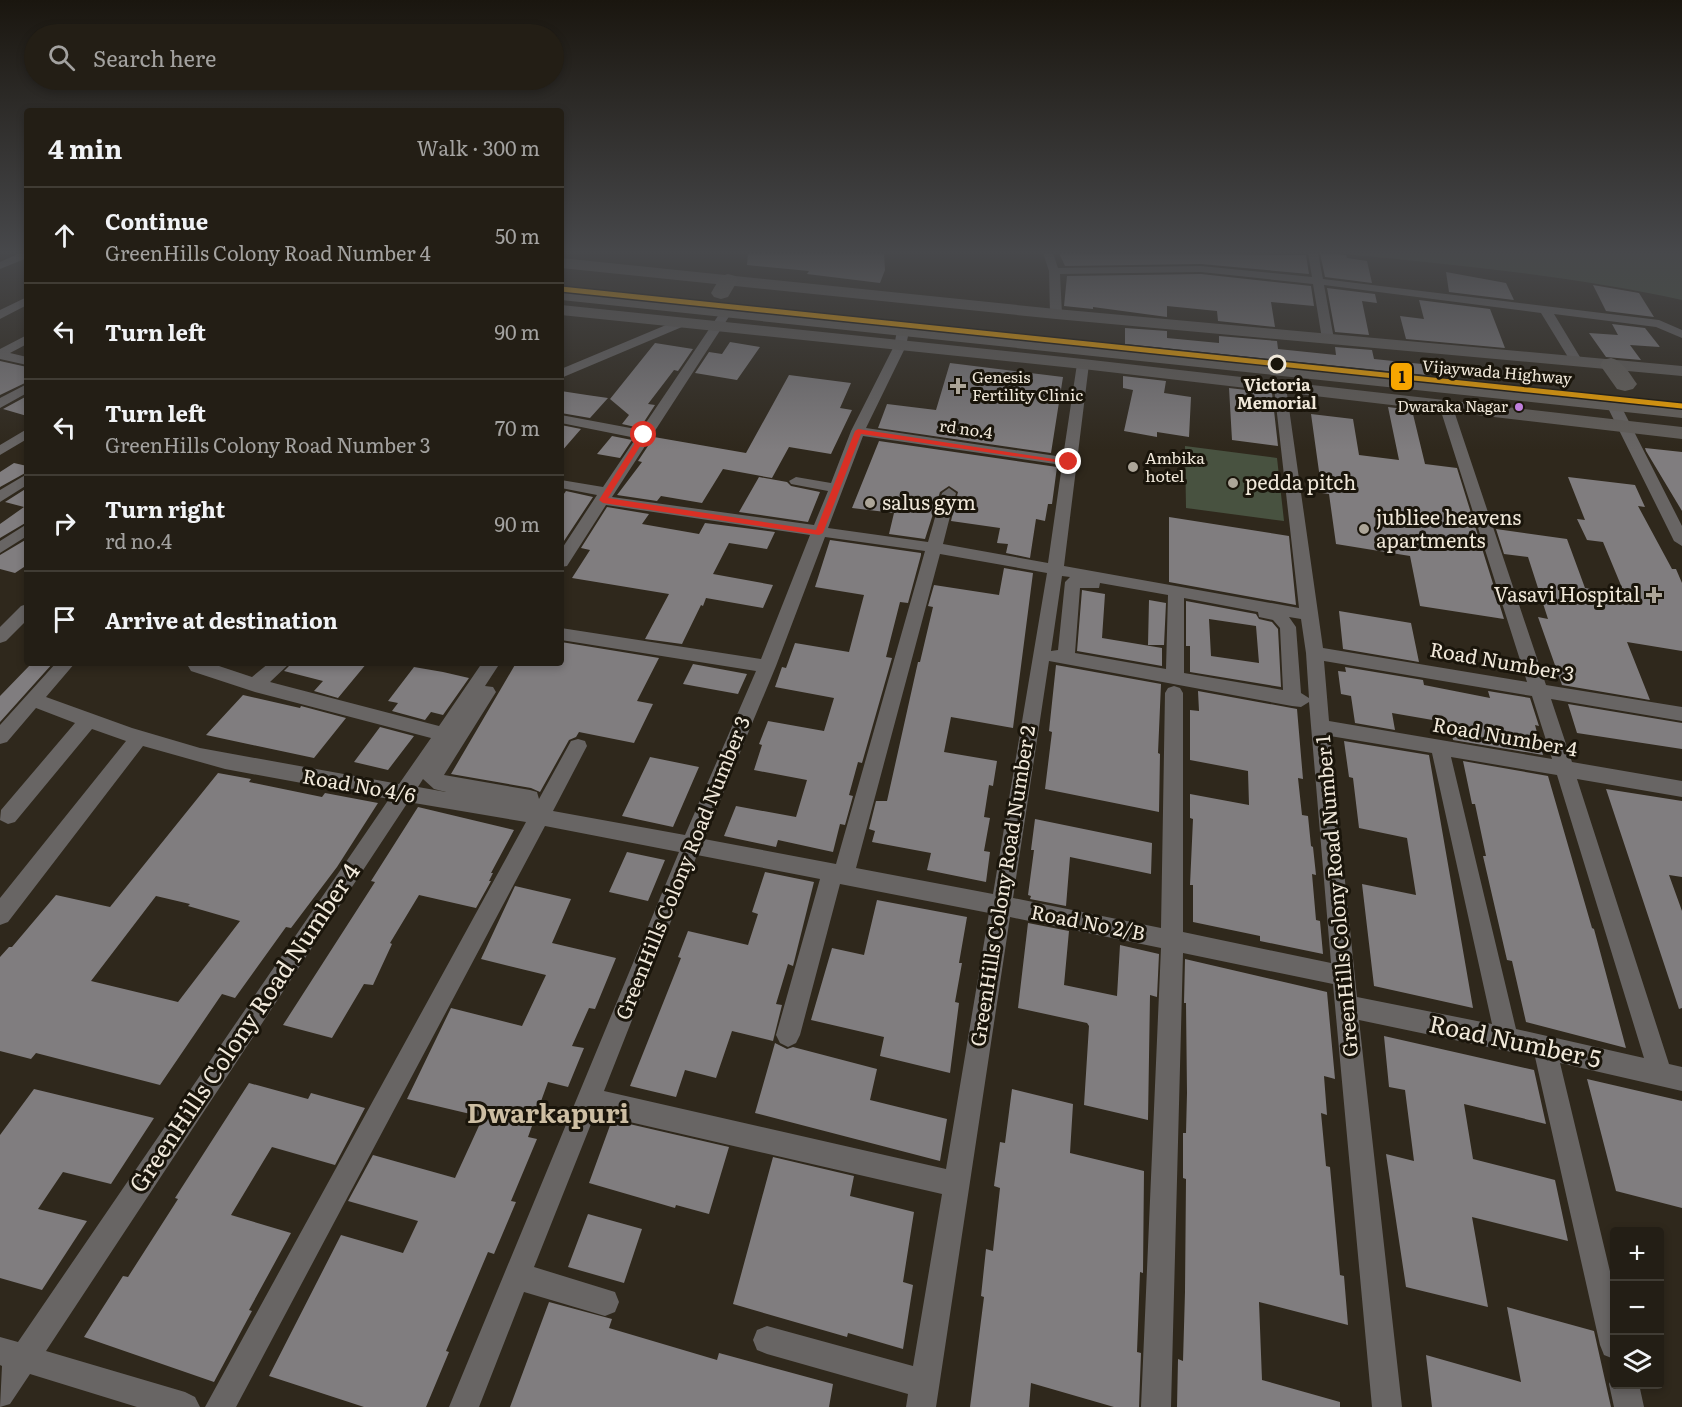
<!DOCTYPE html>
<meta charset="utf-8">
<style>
body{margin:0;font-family:Literata,serif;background:#2b271e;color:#f1f3f6}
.controls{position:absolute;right:18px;bottom:18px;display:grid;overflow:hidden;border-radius:6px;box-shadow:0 3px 9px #0003}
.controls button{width:54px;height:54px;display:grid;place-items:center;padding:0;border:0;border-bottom:2px solid #403c34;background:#231e15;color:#f1f3f6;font:30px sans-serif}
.stop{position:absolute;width:18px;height:18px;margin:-14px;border:4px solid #d93025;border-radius:50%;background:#fff}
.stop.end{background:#d93025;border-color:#fff;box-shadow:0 2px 6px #0008}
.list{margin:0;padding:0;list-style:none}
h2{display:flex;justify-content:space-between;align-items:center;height:78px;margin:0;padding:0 24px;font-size:26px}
h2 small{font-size:20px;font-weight:400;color:#a3a2a0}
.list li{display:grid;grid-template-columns:39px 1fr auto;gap:18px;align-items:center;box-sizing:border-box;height:96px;padding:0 24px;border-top:2px solid #403c34}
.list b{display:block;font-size:22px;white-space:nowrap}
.list p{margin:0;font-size:20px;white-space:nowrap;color:#a3a2a0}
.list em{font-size:20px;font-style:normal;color:#a3a2a0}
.icon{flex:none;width:33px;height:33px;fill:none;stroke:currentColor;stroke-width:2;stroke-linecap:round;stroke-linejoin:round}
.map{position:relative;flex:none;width:1682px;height:1407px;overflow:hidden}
.search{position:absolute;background:#231e15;box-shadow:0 3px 9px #0003;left:24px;top:24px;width:540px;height:66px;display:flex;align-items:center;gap:15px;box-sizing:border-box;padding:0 21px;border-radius:33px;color:#a3a2a0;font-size:22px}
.panel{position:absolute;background:#231e15;box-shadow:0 3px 9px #0003;left:24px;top:108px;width:540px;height:558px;border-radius:6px}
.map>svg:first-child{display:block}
</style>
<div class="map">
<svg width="1682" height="1407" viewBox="0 0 1682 1407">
<rect width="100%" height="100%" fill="#2f281c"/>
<path fill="#485240" d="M1333,253H1682V300C1568,275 1449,264 1333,253Z
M1185,446L1277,458L1284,521L1186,508Z"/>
<path fill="#807d7f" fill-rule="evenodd" d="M748,253H884L885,270L880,283L807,274L809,271L747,265Z
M1059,253L1306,255L1309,274L1201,264L1065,266Z
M1320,253L1346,255L1347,258L1367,261L1372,283L1325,277Z
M1446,272L1506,283L1514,300L1449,292Z
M1201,274L1311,286L1314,306L1271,302L1275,327L1218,321L1217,311L1167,306V317L1093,307V309L1064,306L1067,276Z
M1593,285L1639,293L1654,317L1606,311Z
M1327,288L1375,294L1377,303L1362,301L1369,335L1335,332Z
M1419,300L1490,309L1505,348L1406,339L1400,316L1424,319Z
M1612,324L1645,328L1660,347L1630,345L1641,360L1606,357L1589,333L1618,335Z
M1125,328L1167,331V338L1219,343V336L1277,341L1278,349L1336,355L1335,347L1372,350L1374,359L1422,364L1426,375L1125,344Z
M730,342L760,347L737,380L695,373L709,352L722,354Z
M655,343L693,349L678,371L674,370L648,404L655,405L640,428L622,424L629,415L610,399Z
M0,361L27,367V382L0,395Z
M950,363L1063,377L1051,453L878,428L887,404L936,410Z
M789,375L851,383L840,408L852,410L831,454L789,447L772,478L723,469L702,503L661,496L657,501L617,495L642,462L638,461L654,437L746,453Z
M1123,376L1166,381L1164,393L1191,397L1189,437L1157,432V437L1124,431L1133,390L1123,388Z
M1229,388L1272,393L1278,446L1232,440Z
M561,391L587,395L608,398L590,418L561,413Z
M27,396V416L3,409Z
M1388,407L1412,410L1425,464L1457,468L1504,619L1420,606L1410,556L1336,544L1329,494L1322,493L1311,414L1353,419L1359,455L1399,460Z
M561,425L581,429L561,452Z
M612,436L632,440L620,458L597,454Z
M879,441L1057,467L1052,504H1048L1045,521L1036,519L1030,558L1006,553L1008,544L997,543L1000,528L951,521L958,492L949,486L940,492L925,539L889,534L894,513L852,508Z
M1645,448L1682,452V511L1646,451Z
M14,463L27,466V472L0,487V472Z
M759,477L787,482L791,486L820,492L808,522L739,512Z
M1568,477L1635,485L1645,507L1638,506L1672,569H1676L1682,583V651L1627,642L1650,700L1562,685L1538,617L1548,619L1528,557L1504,554L1496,529L1567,539L1585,588L1625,595L1603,542L1587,540L1577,519L1585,520Z
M27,488V522L0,538V524L24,507L5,502Z
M566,491L593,497L562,544L561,498Z
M607,507L649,514L642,524L699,534L705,523L775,532L767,549L729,543L713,574L773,585L763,608L706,598L703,606L701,605L682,644L645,639L669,594L572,578L590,550L581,548Z
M1169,517L1289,536L1296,605L1169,582Z
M27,539V565L15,573L0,569V555Z
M830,540L921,553V555L908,603L900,602L886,657L892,658L862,763L858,762L849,795L853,796L845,825L840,824L833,852L778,840L776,847L724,836L736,806L796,817L807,780L754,770L762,745L759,744L768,721L824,731L834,698L775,687L782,667L786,668L795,643L849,652L864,595L815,587Z
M1004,568L1033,573L1013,728L951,717L944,752L997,761L993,786L989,785L984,817L990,818L984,851L990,852L986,882L927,870L931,853L872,842L875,831L869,829L876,801H887L918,662H920L933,607L928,606L934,585L999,595Z
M1082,590L1105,594L1102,638L1162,648V666L1077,651Z
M1149,600L1166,603L1164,645H1148Z
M1186,601L1256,614L1259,619L1272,622L1278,629L1281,687L1190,672V646H1186ZM1209,619L1256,626L1259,663L1211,656Z
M1339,611L1411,623L1419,662L1343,649Z
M561,642L659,658L637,701L653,704L634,743L579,732L576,737L569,740L540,792L531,788L451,774L516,663H561Z
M32,663H53L0,722V696Z
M292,663H367L338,698L314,691L323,681L284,671Z
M693,664L747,674L738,694L683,684Z
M1056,665L1161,684L1158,753L1160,754L1159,812L1045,789L1052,732L1049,731Z
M414,667L443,672L469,678L443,715L431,712L425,720L392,711L398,703L388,701Z
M1345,667L1423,680L1424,685L1490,698L1488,691L1530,698L1539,726L1535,725L1543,755L1453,740L1450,723L1392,713L1395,730L1355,723L1351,696L1341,694L1338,671L1346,672Z
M1198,691L1297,709L1303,779L1298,778L1302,815L1308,816L1311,846L1313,847L1316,875L1312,874L1316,920L1320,921L1323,954L1260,941V936L1193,922V885H1190L1193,819L1190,818V794L1249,805L1248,771L1190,760V710L1199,711Z
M243,695L300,708L301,706L346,718L314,758L206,735Z
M1568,704L1682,723V749L1577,733Z
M380,727L414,736L388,770L354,762Z
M1344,741L1429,755L1473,1008L1374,986L1362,884L1416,895L1407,838L1359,828L1353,778L1349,777Z
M650,757L699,767L673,827L622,816Z
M1463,761L1548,776L1592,928L1594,929L1626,1048L1526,1022L1512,961L1507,960L1483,856H1486L1475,804H1472Z
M218,773L251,779L249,782L322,797L325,793L378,803L337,867L291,928L286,927L235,998L222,994L160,1085L36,1053L31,1059L0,1051V957L9,947H12L56,895L110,907ZM156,896L190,904L188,906L240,921L178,1002L91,981Z
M1606,789L1682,801V877L1669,875L1682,911V1008L1679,1009Z
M418,807L514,830L491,873H493L489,881H491L476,908L419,895L390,943L392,944L373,985L364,984L332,1038L283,1025L375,882L371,881Z
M1035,819L1152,843L1151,874L1070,857L1066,906L1030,899L1031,896L1028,895L1034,850H1031Z
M627,852L665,860L648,901L609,892Z
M765,872L814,882L793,966L788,964L776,1004L782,1005L773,1041L732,1031L716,1078L685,1070L676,1097L630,1086L681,958L678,957L688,931L748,945L758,914L752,912Z
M515,886L571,899L552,943L616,958L595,1009L589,1008L572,1046L584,1048L568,1087L548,1082L528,1137L537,1139L511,1201L516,1202L494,1254L488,1252L446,1351L449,1352L426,1407H364L269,1376L341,1235L403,1253L418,1221L348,1201L373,1155L455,1178L483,1117L407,1099L451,1008L522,1026L546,975L481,959Z
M877,900L967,917L959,963H962L955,1002L959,1003L950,1073L880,1056L884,1037L811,1020L832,948L864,955Z
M1028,923L1069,931L1064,985L1117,996L1120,945L1159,954L1157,997L1150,995L1148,1120L1084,1105L1089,1026L1087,1023L1018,1008Z
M1185,959L1327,992L1335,1079L1324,1076L1327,1115L1321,1113L1326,1166L1330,1167L1340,1275L1344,1276L1348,1325L1259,1302L1262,1380L1340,1402V1407H1177L1178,1359L1183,1361L1185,1292L1186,1179L1183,1178V1133H1186L1187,1093L1186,1003H1184Z
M1384,1036L1534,1070L1546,1124L1464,1104L1473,1159L1555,1180L1568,1241L1472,1217L1488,1307L1406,1287L1386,1154L1414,1161L1405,1090L1389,1087Z
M775,1043L787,1049L793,1047L877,1069L870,1100L947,1119L940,1161L755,1113Z
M1587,1079L1682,1101V1208L1616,1191Z
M249,1083L308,1099L311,1093L365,1108L335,1165L272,1147L231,1215L291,1233L249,1310L252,1311L214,1382L84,1337L123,1276L128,1277L178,1199L175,1198Z
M34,1089L154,1118L111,1184L63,1172L38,1209L87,1221L42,1290L0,1278V1135Z
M1012,1089L1073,1104L1070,1153L1144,1171L1143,1273L1140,1272L1137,1352L1141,1353L1139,1407H1114L1031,1383L1029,1407H970L984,1297L981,1296L986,1249L993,1251L1000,1188L994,1186L1000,1142L1005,1143Z
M612,1120L729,1147L709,1214L676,1205L675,1208L589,1183Z
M773,1157L854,1176L850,1196L914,1212L903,1282L913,1285L903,1349L848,1333L847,1337L733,1304Z
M588,1214L642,1229L624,1283L568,1267Z
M549,1302L612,1319L609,1328L717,1360L719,1353L833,1384L829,1407H510Z
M1507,1307L1594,1331L1611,1407H1432L1426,1355L1521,1382Z"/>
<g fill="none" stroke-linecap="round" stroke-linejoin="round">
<path fill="#686564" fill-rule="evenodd" d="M20,253H27V258L0,269V262Z
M1043,253H1053L1058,268L1201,266L1312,277L1308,253H1318L1323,279L1659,320L1682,330V338L1656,327L1554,314L1583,362L1577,366L1571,362L1541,313L1324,285L1334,339L1328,343L1322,339L1313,284L1201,272L1060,274L1062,314L1056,318L1050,314L1049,271Z
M27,297V305L0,319V310Z
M726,309L732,312L612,497L814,525L828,491L791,484L789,481L796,477L831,483L851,431L894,346L897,331L903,327L909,331L906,346L866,428L1063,457L1077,364L1079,361H1087L1089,364L1064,566L1299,608L1274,387L1280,383L1286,387L1323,648L1527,682L1439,405L1446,401L1451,402L1546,685L1682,707V721L1551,699L1572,762L1682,781V797L1577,779L1669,1064L1682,1067V1091L1560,1063L1614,1288V1359L1604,1355L1600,1345L1535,1057L1359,1020L1402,1407H1372L1333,984L1183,953L1171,1407H1141L1161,948L1010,917L936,1407H906L908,1394L767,1354L757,1350L753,1340L757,1330L767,1326L913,1366L942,1194L595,1114L534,1267L615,1292L619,1302L615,1312L605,1316L524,1292L479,1407H449L679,852L545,826L236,1407H205L526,822L408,802L46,1351L185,1392L195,1397L200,1407H137L30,1374L10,1404L0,1407L2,1366L0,1365V1337L18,1342L389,799L225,769L143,746L8,922L0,925V898L126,741L92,729L15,822L8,824L0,820L1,810L75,723L36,708L7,742L0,744V725L56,663H75L46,697L132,728L200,748L399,784L431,738L255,692L191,671L188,666L190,663H210L252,677L269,663H290L270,682L439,726L482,663H500L485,686L493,687L496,692L444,775L530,790L537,792L539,799L571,741L578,739L585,741L587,746L553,811L685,835L756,671L561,640V628L761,659L810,535L606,505L567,566L561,567V550L597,495L561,488V480L603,487L636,438L561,423V415L641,430L722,310ZM863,436L1062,465L1048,563L943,544L956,493L949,488L942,493L928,542L828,528ZM825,537L925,551L836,864L704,839L776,666ZM940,554L1047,573L993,894L856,868ZM1062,576L1070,577L1065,582L1058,650L1051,651ZM1100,583L1168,595L1166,669L1075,653L1080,588H1099ZM1184,598L1258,612L1259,617L1273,620L1280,628L1283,690L1184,673ZM1289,617L1301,619L1306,653L1309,698L1301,693L1296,627ZM1049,661L1292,706L1301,707L1309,702L1331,963L1183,932V693L1180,688L1174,686L1168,688L1165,693L1161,928L1013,898ZM1324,661L1532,696L1552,759L1329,721ZM1330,736L1432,753L1492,1024L1357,997ZM1451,757L1557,775L1644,1058L1516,1029ZM423,779L434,789L446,792L418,787ZM697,855L820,879L776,1035L780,1043L788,1047L796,1043L800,1035L840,884L989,913L946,1169L604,1091Z
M678,320L684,324L682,327L561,378V369Z
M27,335V344L10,353L27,357V365L0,359V349Z
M27,384V393L0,408V398Z
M1613,400L1620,404L1682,526V546L1674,541L1606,404Z
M27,429V439L0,455V445Z
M27,474V485L0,502V490Z
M27,524V536L0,553V541Z
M27,604V620L6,641L0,643V627L21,606Z
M1614,1374V1384H1639L1644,1407H1614L1609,1384Z"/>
<path fill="#625e5a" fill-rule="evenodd" d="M561,258L1056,309L1682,366V376L1056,319L561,268Z
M561,305L1083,359L1682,427V439L1083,369L561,315Z"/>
<path fill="#66625d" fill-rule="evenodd" d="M728,274L735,276L738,280L728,297L721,299L714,297L711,293L721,276Z
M561,288L1682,404V418L561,300Z
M1611,358C1623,361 1630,374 1637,384L1633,389L1625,391L1617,389L1600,365L1603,360Z"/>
<defs>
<path id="metro-1" d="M561,289L1682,406"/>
</defs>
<use href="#metro-1" stroke="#1a150b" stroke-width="8"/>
<use href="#metro-1" stroke="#f7a600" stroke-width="5"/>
</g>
<linearGradient id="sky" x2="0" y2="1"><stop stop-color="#1a160f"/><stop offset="0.56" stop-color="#47484b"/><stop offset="1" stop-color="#47484b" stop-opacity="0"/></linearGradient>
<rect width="1682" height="450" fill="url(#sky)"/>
<path fill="#d93025" d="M858,429L1073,462L1069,464L861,434L823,533L819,535L603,503L599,500L640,435L644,433L647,435L608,498L816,530L855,431Z"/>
<circle fill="#1a150b" stroke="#f0e8da" stroke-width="3" cx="1277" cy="364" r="8"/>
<g fill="#aca598" stroke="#1a150b" stroke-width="2">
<path d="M955 377h6v6h6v6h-6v6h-6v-6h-6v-6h6z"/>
<circle cx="1133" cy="467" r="6"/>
<circle cx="1233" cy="483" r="6"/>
<circle cx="870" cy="503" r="6"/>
<circle cx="1364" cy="529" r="6"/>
<path d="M1651 586h6v6h6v6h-6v6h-6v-6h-6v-6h6z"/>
</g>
<circle fill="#c07fdc" stroke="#1a150b" stroke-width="2" cx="1519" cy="407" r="5"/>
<g text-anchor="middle" stroke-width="6" stroke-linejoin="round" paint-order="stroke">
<g font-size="15" fill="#f0e8da" stroke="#1a150b" text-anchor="end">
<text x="1508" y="412">Dwaraka Nagar</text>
</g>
<g font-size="16" fill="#f0e8da" stroke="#1a150b">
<text transform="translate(1497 372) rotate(5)" y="6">Vijaywada Highway</text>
<text transform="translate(966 429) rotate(8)" y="6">rd no.4</text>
</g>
<g font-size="16" fill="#f0e8da" stroke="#1a150b" text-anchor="start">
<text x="972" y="383">Genesis<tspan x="972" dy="18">Fertility Clinic</tspan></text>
<text x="1145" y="464">Ambika<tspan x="1145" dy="18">hotel</tspan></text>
</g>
<g font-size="16" font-weight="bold" fill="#f0e8da" stroke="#1a150b">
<text x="1277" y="391">Victoria<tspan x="1277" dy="18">Memorial</tspan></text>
</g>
<g font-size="20" fill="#f0e8da" stroke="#1a150b" text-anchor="start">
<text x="1245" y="490">pedda pitch</text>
<text x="882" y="510">salus gym</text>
<text x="1376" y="525">jubliee heavens<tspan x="1376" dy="23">apartments</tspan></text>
<text x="1640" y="602" text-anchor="end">Vasavi Hospital</text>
</g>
<g font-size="20" fill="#f0e8da" stroke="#1a150b">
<text transform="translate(1502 662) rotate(10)" y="7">Road Number 3</text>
<text transform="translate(1505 737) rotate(10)" y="7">Road Number 4</text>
<text transform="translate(359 786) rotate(10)" y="7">Road No 4/6</text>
<text transform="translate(683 868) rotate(-68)" y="7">GreenHills Colony Road Number 3</text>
<text transform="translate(1003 886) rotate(-81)" y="7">GreenHills Colony Road Number 2</text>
<text transform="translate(1337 896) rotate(-95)" y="7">GreenHills Colony Road Number 1</text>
<text transform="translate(1088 923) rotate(11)" y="7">Road No 2/B</text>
</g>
<g font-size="24" fill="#f0e8da" stroke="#1a150b">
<text transform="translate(245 1028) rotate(-56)" y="8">GreenHills Colony Road Number 4</text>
<text transform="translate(1515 1042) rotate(12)" y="8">Road Number 5</text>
</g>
<g font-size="26" font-weight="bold" fill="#cdbea3" stroke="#1a150b">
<text x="548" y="1123">Dwarkapuri</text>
</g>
</g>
<rect stroke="#1a150b" stroke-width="2" x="1390" y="362" width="23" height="29" rx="6" fill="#f7a600"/>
<g font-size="16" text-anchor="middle" font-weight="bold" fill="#111">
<text x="1402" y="383">1</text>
</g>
</svg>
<div class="controls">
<button>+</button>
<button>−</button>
<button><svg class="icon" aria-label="layers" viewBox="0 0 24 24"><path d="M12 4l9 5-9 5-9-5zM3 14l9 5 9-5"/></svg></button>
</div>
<div class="stop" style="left:644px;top:435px"></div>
<div class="stop end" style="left:1069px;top:462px"></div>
<div class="search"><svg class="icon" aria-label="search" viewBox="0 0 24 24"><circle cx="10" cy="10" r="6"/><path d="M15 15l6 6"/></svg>Search here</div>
<section class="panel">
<h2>4 min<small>Walk · 300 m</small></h2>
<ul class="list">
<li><svg class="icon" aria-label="ahead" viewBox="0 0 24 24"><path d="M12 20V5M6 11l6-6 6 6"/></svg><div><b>Continue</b><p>GreenHills Colony Road Number 4</p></div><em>50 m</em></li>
<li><svg class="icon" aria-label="left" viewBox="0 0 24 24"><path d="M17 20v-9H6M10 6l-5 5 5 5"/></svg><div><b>Turn left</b></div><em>90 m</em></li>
<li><svg class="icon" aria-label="left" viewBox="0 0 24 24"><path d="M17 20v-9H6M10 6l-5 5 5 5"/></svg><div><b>Turn left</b><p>GreenHills Colony Road Number 3</p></div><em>70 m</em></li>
<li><svg class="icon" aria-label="right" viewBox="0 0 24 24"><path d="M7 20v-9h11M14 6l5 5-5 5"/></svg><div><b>Turn right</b><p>rd no.4</p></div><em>90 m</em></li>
<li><svg class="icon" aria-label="arrive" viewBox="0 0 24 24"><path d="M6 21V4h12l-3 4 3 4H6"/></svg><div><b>Arrive at destination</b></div></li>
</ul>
</section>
</div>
